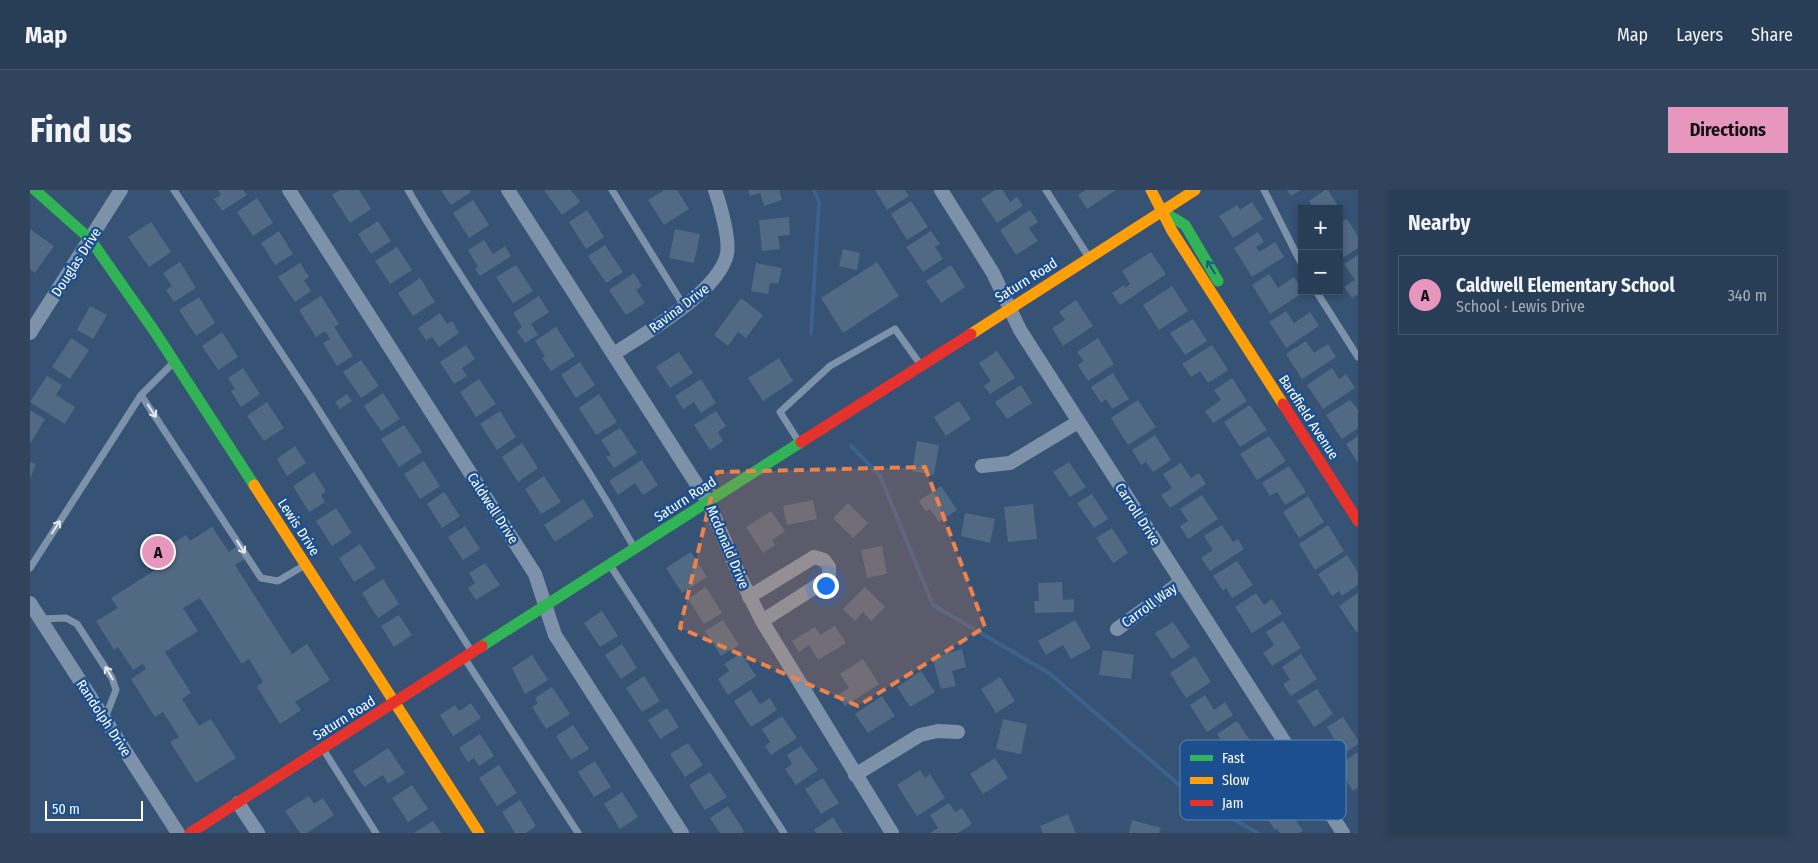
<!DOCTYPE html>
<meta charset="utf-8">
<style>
body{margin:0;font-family:"Fira Sans Condensed",sans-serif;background:#30455d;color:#f1f3f6}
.controls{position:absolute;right:15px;top:15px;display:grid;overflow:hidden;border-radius:0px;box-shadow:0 2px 8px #0003}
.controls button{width:45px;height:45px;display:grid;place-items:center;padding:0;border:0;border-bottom:1px solid #44576d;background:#283e57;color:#f1f3f6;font:25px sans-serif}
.scale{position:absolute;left:15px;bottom:12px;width:98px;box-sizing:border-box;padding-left:5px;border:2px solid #fff;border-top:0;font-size:14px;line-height:18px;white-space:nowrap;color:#fff;-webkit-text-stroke:4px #1b4f8f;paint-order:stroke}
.you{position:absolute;left:795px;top:395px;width:18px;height:18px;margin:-12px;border:4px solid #fff;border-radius:50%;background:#1a73e8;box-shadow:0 0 0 8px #1a73e833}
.badge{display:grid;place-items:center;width:32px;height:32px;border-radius:50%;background:#e797bd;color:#111;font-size:16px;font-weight:700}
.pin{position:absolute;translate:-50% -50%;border:2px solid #fff;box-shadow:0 1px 5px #0006}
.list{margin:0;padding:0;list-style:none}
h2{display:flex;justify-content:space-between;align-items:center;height:65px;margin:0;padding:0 20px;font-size:21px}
h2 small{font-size:16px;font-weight:400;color:#a5aeba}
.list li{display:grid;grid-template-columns:32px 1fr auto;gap:15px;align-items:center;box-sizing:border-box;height:80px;margin:0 10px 10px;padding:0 10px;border:1px solid #44576d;border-radius:0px}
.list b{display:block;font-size:19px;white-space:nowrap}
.list p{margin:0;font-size:16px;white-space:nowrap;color:#a5aeba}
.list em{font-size:16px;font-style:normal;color:#a5aeba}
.map{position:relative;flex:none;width:1328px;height:643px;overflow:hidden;border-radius:0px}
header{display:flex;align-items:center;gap:30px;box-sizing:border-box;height:70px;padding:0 25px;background:#283e57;border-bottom:1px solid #44576d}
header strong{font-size:24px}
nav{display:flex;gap:28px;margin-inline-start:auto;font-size:18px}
.intro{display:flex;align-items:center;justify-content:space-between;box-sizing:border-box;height:120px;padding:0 30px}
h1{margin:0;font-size:35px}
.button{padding:12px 22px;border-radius:0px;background:#e797bd;color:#111;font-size:18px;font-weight:700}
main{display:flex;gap:30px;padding:0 30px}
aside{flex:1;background:#283e57;border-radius:0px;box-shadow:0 2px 8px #0003}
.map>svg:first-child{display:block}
</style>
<header>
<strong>Map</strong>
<nav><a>Map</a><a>Layers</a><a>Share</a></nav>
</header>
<div class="intro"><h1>Find us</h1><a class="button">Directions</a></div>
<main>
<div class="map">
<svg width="1328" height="643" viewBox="0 0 1328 643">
<rect width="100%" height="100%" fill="#365274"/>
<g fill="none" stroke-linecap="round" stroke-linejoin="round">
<path stroke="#3b618d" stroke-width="4" d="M781,144L789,12L784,0
M821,256L850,286L903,415L1019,483L1161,605L1228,643"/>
</g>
<path fill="#526984" d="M188,0H213L217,5L192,21L184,9L191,5Z
M310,0H329L341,19L320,33L302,5Z
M411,0H439L441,2L421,15Z
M514,0H541L550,12L532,25Z
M634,0H647L659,19L634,35L618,10Z
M718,0H749L752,10L734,16L730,3L720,6Z
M845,0H875L879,6L857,20Z
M965,0H973L980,12L987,7L993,16L967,33L951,9Z
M1056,0H1086L1057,19L1048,5Z
M1257,0H1271L1261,6Z
M1295,0H1298L1313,24L1309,26V19H1284L1279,11Z
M227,8L243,33L223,46L207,22Z
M443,10L459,35L439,48L423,23Z
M881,11L898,37L877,50L861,24Z
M1222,12L1233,29L1203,48L1189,26L1207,15L1210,20Z
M557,20L574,47L556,59L539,32Z
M1000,20L1008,32L999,38L1008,51L986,65L970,40Z
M759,27L760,45L748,46L750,59L732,61L729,30Z
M1317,29L1328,46V58L1309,70V33Z
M348,31L361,51L341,64L328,44Z
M121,32L141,62L119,77L98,47Z
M0,39L24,56L5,83L0,79Z
M645,39L670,44L664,73L639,68Z
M249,41L263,64L245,75L231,53Z
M901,41L910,54L905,57L913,69L893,82L876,57Z
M1228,42L1234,52L1226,57L1229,62L1245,52L1254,67L1222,87L1204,58Z
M454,50L463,64L475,56L481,66L450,86L445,79L448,77L438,60Z
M575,55L593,82L576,93L558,66Z
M367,57L382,80L360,94L345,71Z
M813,59L830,63L827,80L809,76Z
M1121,62L1136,84L1090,115L1082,103L1094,95L1095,98L1100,94L1092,81Z
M1328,65V104L1322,108L1314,97L1325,90L1314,74Z
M150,72L166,98L144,112L136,100L142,96L133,83Z
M847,72L869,106L813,143L791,108Z
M270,73L279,87L274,90L281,101L265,112L248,87Z
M726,73L752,78L748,94L740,93L738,104L721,101Z
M486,75L503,101L483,113L466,87Z
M921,75L935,97L911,113L896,91Z
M604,83L612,96L606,100L615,113L596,125L579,100Z
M1239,84L1248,98L1264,87L1274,102L1240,124L1222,95Z
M390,88L405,112L383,126L368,103Z
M1142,96L1158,121L1129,140L1113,115Z
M291,106L309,134L304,137L323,166L307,176L293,153L300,149L295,141L286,147L269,120Z
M509,106L519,122L501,134L508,145L495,153L487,141L492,137L483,123Z
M169,107L185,133L166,146L149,120Z
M711,108L733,125L716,148L708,142L698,156L684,145Z
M1046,110L1063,136L1033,156L1022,138L1035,130L1029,122Z
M60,116L77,125L63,149L47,140Z
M1256,121L1264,133L1280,122L1289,136L1256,158L1239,132Z
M410,123L417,134L422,131L429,143L409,157L402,147L396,150L388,138Z
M1163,129L1177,151L1155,165L1140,143Z
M526,137L545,166L521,181L512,168L515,166L505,151Z
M192,142L208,167L188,180L172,156Z
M41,148L59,160L40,189L22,177Z
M1068,148L1084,174L1058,191L1048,175L1054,171L1047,162Z
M1276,151L1284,163L1298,154L1306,167L1272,189L1256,164Z
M436,155L445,169L432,178L437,186L424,194L410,172Z
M1182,155L1198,180L1178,193L1170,181L1161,187L1152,174Z
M967,161L985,188L960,204L954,196L961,191L949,173Z
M649,162L663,183L640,198L626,177Z
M749,168L763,191L733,211L718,188Z
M331,170L349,196L331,208L313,182Z
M550,172L565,195L546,208L531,185Z
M213,178L230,204L211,217L201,201L205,199L198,188Z
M1302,178L1309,189L1316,184L1325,198L1293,219L1277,195Z
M1083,183L1099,209L1082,219L1076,209L1071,213L1061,197Z
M17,186L32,195L26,205L45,217L35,234L0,212Z
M1202,188L1217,211L1183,233L1175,221L1191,210L1184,200Z
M449,189L466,214L446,227L430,202Z
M671,189L686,213L671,223L664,212L653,219L645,206Z
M991,195L1002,213L977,229L965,212Z
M353,203L370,229L351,241L334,216Z
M317,204L322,211L310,219L305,212Z
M569,204L587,232L566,245L549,218Z
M1108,210L1126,237L1098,255L1081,228Z
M1320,210L1328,220V238L1312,249L1296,225Z
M929,211L941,229L916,246L904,227Z
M237,212L254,238L234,251L217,226Z
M1220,215L1237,240L1210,257L1194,232Z
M0,220L15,229L0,254Z
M470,221L486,247L467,260L450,234Z
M686,221L696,236L688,242L693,251L680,260L664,235Z
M374,235L392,262L369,277L351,249Z
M590,238L607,263L584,278L576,267L581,265L571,250Z
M1125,245L1141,270L1123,282L1116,272L1111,275L1102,260Z
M1239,246L1256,271L1227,290L1210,264Z
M1328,246V273L1316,254Z
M887,251L909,255L904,285L882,281Z
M492,253L508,278L488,292L472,267Z
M265,256L276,273L257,286L247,269Z
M612,270L628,295L613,305L605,293L588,305L579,291Z
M394,271L410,296L390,309L374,284Z
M0,272L6,274L0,289Z
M1039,272L1056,297L1040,307L1023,282Z
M1151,273L1161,288L1169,283L1176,294L1140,318L1131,305L1142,298L1133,284Z
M1259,276L1276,302L1255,315L1247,302L1240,306L1232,293Z
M284,282L296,301L291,305L295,312L279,322L263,296Z
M514,286L531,312L511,324L495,299Z
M911,296L927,320L909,332L900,319L896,322L889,311Z
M414,302L430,326L412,338L397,314Z
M1062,304L1078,329L1064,338L1047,313Z
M1172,305L1188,329L1158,349L1150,336L1158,331L1150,319Z
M1278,306L1294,332L1269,348L1253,322Z
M553,309L564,326L525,352L514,335Z
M783,310L787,329L757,335L753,316Z
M818,313L838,333L823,348L803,328Z
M1003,314L1007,349L978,352L974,317Z
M306,318L322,343L302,356L286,331Z
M741,321L755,341L742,350L745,355L733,363L716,337Z
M935,323L965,329L960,353L931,346Z
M1192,335L1203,352L1208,349L1214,359L1180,381L1171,368L1183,360L1174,346Z
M1298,335L1314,361L1285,380L1269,354Z
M435,336L450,359L433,370L418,347Z
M182,337L199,362L207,356L215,369L205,375L262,464L277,454L300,490L265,512L271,520L250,534L227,497L233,492L219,469L212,474L170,408L153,418L168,441L135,462L161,503L152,509L169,536L181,529L206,568L166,593L140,552L149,547L133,522L125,527L101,489L116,479L113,474L103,480L88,457L84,460L66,431L88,418L81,408L127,379L121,368L156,345L160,351Z
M1082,338L1098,363L1083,373L1066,348Z
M330,354L346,378L324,392L309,368Z
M852,356L857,384L837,388L831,360Z
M661,362L677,387L652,403L636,378Z
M1317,365L1328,382V395L1312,406L1309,401L1302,406L1288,384Z
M1207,371L1223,395L1202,408L1196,398L1193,401L1183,386Z
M455,373L470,395L446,410L438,398L445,393L439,383Z
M353,389L369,414L348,428L332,403Z
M1032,392L1033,410L1044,409V422L1005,423L1004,411H1009L1008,393Z
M676,397L692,423L674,434L658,409Z
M835,397L855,417L841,431L833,422L825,431L813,419Z
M1226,403L1234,415L1242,409L1252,424L1222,443L1205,417Z
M1328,403V441L1326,442L1309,416Z
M572,421L588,446L570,457L554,433Z
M369,425L382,445L364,457L351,436Z
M693,430L709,455L691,466L675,441Z
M1045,430L1061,458L1041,469L1033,455L1016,465L1008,451Z
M1253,431L1271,458L1242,476L1233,463L1244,455L1236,442Z
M1143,432L1160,457L1142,469L1125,443Z
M805,436L816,453L788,470L779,455L769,462L762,451L785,437L790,445Z
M592,454L607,478L591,489L575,465Z
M932,459L936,477L922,481L926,496L911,499L902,467Z
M1073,460L1104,465L1101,489L1069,485Z
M711,463L726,486L698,505L688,489L699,481L694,474Z
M1271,464L1287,489L1261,506L1253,494L1260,490L1252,477Z
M502,465L518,490L495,504L482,478Z
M1165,466L1181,492L1156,508L1140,483Z
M833,469L849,494L815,516L808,505L819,498L810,484Z
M891,481L905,502L880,517L867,497Z
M614,486L630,511L612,522L596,498Z
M970,487L985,511L966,523L951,499Z
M522,497L540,524L516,539L502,517L508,513L505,508Z
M1287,499L1303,524L1284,537L1267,511Z
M721,500L730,514L740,508L747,520L721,537L704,511Z
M1175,505L1184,520L1195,512L1203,525L1177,542L1160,515Z
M852,506L865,526L838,543L825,524Z
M441,513L451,528L423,546L410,525L425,515L429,521Z
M637,518L649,537L630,549L618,530Z
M752,526L767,548L741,565L735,556L740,552L732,539Z
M1313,527L1328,550V554L1303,571L1294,557L1305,550L1297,537Z
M973,529L997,534L991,564L966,559Z
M1207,531L1224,556L1213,564L1207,555L1198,561L1187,544Z
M543,535L559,559L541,570L526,546Z
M450,544L464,566L449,576L444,568L438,572L429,558Z
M658,553L673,575L655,587L640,564Z
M771,556L788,580L766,595L755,579L762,574L757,565Z
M358,558L375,583L358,594L353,585L334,597L323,581Z
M1328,562V597L1323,601L1307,576Z
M965,568L978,588L953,604L940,584Z
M565,571L581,597L564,607L548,582Z
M469,575L487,603L467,616L449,588Z
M890,580L895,588L900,584L915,608L887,626L867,595Z
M680,582L697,607L675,620L659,595Z
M793,588L809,613L791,624L775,599Z
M382,595L398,619L378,632L362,608Z
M1249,595L1270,628L1266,630L1273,641L1269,643H1250L1247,638L1245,640L1225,610Z
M592,602L608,627L590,639L574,614Z
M279,606L284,614L293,608L304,625L277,643H270L255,621Z
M490,610L506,636L496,643H485L472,622Z
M919,613L925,622L932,618L942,634L928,643H900L908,638L900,625Z
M698,616L714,641L712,643H690L680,628Z
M1038,624L1046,643H1013L1010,636Z
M803,627L813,643H786L784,640Z
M1102,630L1131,638L1129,643H1099Z
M403,631L411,643H384Z"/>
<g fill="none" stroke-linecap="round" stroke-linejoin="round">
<path stroke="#7d92a8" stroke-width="7" d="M144,0L281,208L442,462
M378,0C449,122 535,236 605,359
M582,0L654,116
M1016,0L1058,66
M1234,0L1272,75
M1286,101L1328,167
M144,172L111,205L231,388L248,391L275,375
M769,252L750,222L800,176L865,139L890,174
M580,375L754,643
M0,378L111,205
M10,429L36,428L47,434L82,488L86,500L75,528
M435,469L548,643
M293,559L346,643"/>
<path stroke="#7d92a8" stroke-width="14" d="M259,0L505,384L525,445L652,643
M478,0L678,312L711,389L732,431L862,643
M911,0L963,83L990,140L1313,643
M0,143L91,0
M584,164C615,143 689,102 697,64C700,49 690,14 685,0
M952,276L980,273L1048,232
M719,407L784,367L794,370L799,377V388L732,431
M0,413L148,643
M1087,439L1151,392
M825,585L890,545L908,541L928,542
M208,613L228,643"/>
<path stroke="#30b455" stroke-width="11" d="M5,0L60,49L125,142L224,295
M1133,22L1155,35L1188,91
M452,456L771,252"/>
<path stroke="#ff9f0a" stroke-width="11" d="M1121,0L1142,41L1253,214
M941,144L1165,0
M224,295L449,643"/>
<path stroke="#e5322d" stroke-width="11" d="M1253,214L1328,331
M771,252L941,144
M160,643L452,456"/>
</g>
<defs><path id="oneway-shaft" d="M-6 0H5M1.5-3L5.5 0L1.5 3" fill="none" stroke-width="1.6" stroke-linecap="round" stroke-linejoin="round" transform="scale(1.25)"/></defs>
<use stroke="#1d5989" href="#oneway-shaft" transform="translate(1181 77) rotate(-121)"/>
<g stroke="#e5e9ee">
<use href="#oneway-shaft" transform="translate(122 221) rotate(57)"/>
<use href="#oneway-shaft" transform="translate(26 337) rotate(-57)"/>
<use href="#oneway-shaft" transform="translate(211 357) rotate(57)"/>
<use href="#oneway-shaft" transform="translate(79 483) rotate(-120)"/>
</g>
<path fill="#ee8249" fill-opacity="0.2" stroke="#ee8249" stroke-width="4" stroke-dasharray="10 6" stroke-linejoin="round" d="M895,277L955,437L828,516L650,438L687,282Z"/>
<g text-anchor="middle" stroke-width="5" stroke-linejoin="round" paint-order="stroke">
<g font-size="14" fill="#fff" stroke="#1b4f8f">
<text transform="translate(46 72) rotate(-57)" y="5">Douglas Drive</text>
<text transform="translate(996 90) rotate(-32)" y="5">Saturn Road</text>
<text transform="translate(649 118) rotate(-37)" y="5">Ravina Drive</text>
<text transform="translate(1279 227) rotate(57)" y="5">Bardfield Avenue</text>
<text transform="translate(655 309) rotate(-33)" y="5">Saturn Road</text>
<text transform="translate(463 318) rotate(57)" y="5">Caldwell Drive</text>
<text transform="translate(1108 324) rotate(57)" y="5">Carroll Drive</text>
<text transform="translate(269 337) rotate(57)" y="5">Lewis Drive</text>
<text transform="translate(698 357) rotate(67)" y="5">Mcdonald Drive</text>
<text transform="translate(1119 415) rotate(-36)" y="5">Carroll Way</text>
<text transform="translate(74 528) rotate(57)" y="5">Randolph Drive</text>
<text transform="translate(314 528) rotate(-32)" y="5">Saturn Road</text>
</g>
</g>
<rect x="1150" y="550" width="166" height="80" rx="8" fill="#1b4f8f" stroke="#5f84b1" stroke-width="1"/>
<rect x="1160" y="565" width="23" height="6" fill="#30b455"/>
<rect x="1160" y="587" width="23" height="7" fill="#ff9f0a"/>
<rect x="1160" y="610" width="23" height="6" fill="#e5322d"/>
<g font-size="14" fill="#fff">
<text x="1192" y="573">Fast</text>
<text x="1192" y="595">Slow</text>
<text x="1192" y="618">Jam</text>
</g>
</svg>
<div class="controls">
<button>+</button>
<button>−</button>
</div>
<div class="scale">50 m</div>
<div class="you"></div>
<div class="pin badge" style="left:128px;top:362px">A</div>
</div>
<aside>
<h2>Nearby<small></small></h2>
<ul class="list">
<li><span class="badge">A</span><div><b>Caldwell Elementary School</b><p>School · Lewis Drive</p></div><em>340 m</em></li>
</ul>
</aside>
</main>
